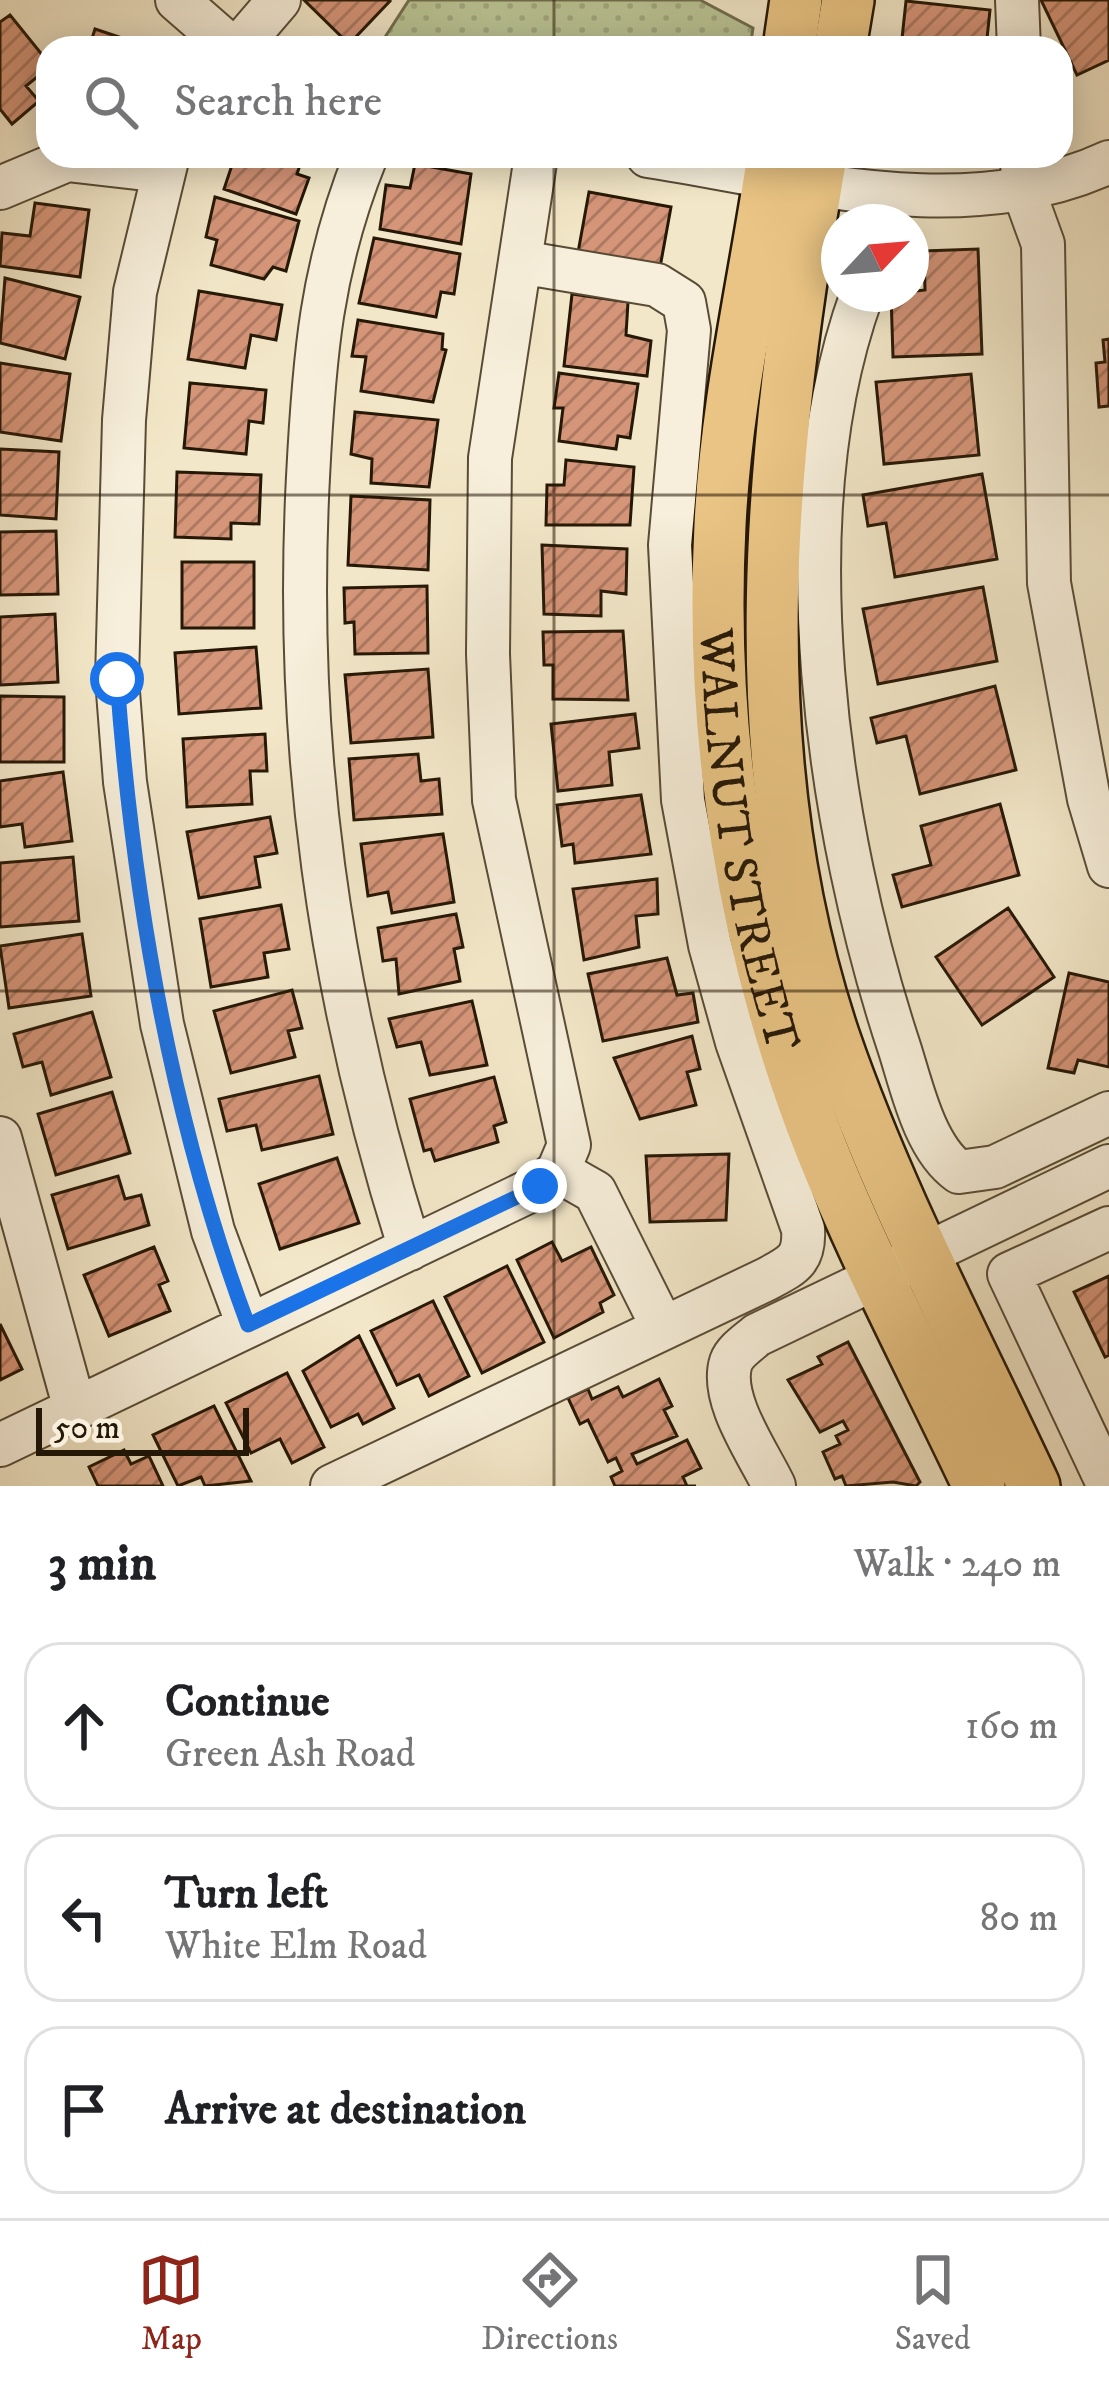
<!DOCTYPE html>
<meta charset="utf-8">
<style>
body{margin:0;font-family:"IM FELL DW Pica",serif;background:#f2f2f2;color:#202124}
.compass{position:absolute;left:821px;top:204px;width:108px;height:108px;border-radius:50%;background:#fff;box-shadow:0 6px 30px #0003;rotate:64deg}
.scale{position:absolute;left:36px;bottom:30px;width:213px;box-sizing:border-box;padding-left:12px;border:6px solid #261807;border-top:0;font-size:33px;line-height:42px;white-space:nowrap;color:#261807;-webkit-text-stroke:9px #f7efdb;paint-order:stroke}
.stop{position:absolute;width:36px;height:36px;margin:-27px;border:9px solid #1a73e8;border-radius:50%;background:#fff}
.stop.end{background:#1a73e8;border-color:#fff;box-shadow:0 3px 12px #0008}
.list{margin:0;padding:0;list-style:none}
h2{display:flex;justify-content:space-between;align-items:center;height:156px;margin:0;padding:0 48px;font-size:51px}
h2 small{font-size:39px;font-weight:400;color:#757577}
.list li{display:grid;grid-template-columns:78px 1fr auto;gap:36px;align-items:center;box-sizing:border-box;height:168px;margin:0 24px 24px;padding:0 24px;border:3px solid #e0e0e0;border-radius:36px}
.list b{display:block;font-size:45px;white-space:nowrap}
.list p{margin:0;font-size:39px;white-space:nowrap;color:#757577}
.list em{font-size:39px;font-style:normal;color:#757577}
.icon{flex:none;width:66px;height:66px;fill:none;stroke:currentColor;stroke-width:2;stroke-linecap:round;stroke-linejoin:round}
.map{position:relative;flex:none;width:1109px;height:1486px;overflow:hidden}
.search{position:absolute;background:#fff;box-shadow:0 6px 30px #0003;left:36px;right:36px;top:36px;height:132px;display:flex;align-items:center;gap:30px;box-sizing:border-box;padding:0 42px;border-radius:36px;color:#757577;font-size:45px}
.sheet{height:732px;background:#fff}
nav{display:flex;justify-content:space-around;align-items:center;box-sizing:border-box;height:168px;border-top:3px solid #e0e0e0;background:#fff;font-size:33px;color:#757577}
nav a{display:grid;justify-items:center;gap:6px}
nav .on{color:#8f2418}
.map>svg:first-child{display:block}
</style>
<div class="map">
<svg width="1109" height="1486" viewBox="0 0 1109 1486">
<defs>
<pattern id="grass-dots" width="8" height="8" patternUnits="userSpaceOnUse" patternTransform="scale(3)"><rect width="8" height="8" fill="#bac596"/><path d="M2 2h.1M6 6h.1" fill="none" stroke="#a0a880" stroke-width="1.8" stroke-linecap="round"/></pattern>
<pattern id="building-hatch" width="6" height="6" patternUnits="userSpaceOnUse" patternTransform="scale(3)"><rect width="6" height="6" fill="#d59579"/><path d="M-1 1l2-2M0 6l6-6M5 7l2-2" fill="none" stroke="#ad7961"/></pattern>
</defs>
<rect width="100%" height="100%" fill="#f2e7c8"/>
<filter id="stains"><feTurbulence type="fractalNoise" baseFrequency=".00167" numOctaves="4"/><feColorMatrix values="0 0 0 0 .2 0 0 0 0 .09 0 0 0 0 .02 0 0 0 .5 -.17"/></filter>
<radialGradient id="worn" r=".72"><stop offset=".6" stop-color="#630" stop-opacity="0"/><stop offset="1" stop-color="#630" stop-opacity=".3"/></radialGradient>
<path fill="url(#grass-dots)" stroke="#706e4e" stroke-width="3" d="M409,0H700L753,28L750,48H378Z"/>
<path fill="url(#building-hatch)" stroke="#261807" stroke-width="3" d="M304,0H389L390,1L349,44Z
M1041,0H1109V60L1077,75Z
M906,1L990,10L986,48H901Z
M10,15L48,62V68L26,86L39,101L12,124L0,109V22Z
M95,29L152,48H89Z
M235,156H303L297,174L309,178L296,214L224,189Z
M415,164L471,174L461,244L380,229L386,185L410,188Z
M589,192L671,207L659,273L577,258Z
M215,197L299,221L286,271L273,267L264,279L211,265L217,240L206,237Z
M35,203L89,210L80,277L0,266L2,233L30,236Z
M374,238L460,254L454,294L441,292L436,317L359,303Z
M978,249L982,354L893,357L891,294L925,290L924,251Z
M5,278L80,297L65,359L0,343Z
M199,291L282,305L276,340L251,335L245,368L188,359Z
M572,294L628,302L626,335L651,341L647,376L564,366Z
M358,320L443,334L442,349L446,350L433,402L361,391L366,357L352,356Z
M1109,339V406L1099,407L1096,363L1105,362L1103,340Z
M0,363L70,374L61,441L0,432Z
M559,373L638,384L630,438L618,436L616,449L559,441L563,408H554Z
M971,374L979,455L884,464L876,382Z
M190,383L266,390L263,423L249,421L246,454L184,448Z
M355,412L438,420L429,487L371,483L372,459L351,454Z
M0,449L59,452L56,519L0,515Z
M566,460L634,467L630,525H546L547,485H564Z
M177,472L261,475L259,524L231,523V539L175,537Z
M982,474L997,559L895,577L886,523L868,526L863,495Z
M351,496L430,500L428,570L348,565Z
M56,531L58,594L0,595V532Z
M542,545L627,549L626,594L601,591V616L544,614Z
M182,562H254V628H182Z
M427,586L428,653L355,654L354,622L345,623L344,588Z
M983,587L997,661L878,684L863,609Z
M55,614L58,682L0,685V617Z
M623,631L628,700L553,699V665H544L543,632Z
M256,647L261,708L179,714L175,653Z
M428,669L433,737L351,743L345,675Z
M995,686L1016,770L920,794L906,736L877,743L871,718Z
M0,696L64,697V762H0Z
M635,714L639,748L609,752L612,785L558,791L551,724Z
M265,734L267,771H250L252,804L187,807L183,739Z
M418,754L421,781L439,779L442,814L354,820L349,759Z
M63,772L72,841L25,847L22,824L0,827V781Z
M641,795L651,854L575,863L573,844L562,846L557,805Z
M1000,804L1019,875L902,907L893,875L931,865L921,826Z
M270,817L277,853L255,857L260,887L199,898L187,832Z
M443,834L454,902L392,913L388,892L368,896L361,844Z
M73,857L79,921L0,927V863Z
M657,879L658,914L636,916L639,947L584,960L573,889Z
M281,905L289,949L264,953L268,977L211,987L200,919Z
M1008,908L1054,977L982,1025L936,957Z
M456,914L463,947L454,949L460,981L399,994L396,959L383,961L378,928Z
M82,934L91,996L9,1008L0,946Z
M667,958L677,995L693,993L698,1022L603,1041L588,974Z
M1069,973L1109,982V1067L1078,1060L1074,1073L1048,1068Z
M292,990L302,1028L288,1031L295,1057L231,1073L214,1011Z
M472,1001L487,1065L430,1075L421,1042L397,1047L389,1019Z
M92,1012L111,1077L51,1095L42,1062L23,1067L14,1034Z
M692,1036L700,1069L687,1072L696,1105L640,1119L614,1058Z
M319,1076L333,1134L262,1150L256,1125L227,1131L219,1099Z
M494,1077L506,1122L494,1126L498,1142L435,1161L431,1149L424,1151L410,1099Z
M112,1092L130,1153L56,1175L38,1114Z
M729,1154L726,1220L650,1222L646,1156Z
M337,1158L359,1223L280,1249L259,1184Z
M118,1176L125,1199L141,1195L149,1225L68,1249L52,1195Z
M552,1242L562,1261L591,1247L614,1295L600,1303L603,1312L554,1338L517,1260Z
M154,1247L168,1281L159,1285L170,1311L109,1336L84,1275Z
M507,1266L544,1342L482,1373L445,1297Z
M1109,1276V1355L1105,1357L1074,1292Z
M433,1301L469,1376L429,1396L419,1375L397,1385L371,1331Z
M0,1324L22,1369L0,1380Z
M359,1336L394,1408L363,1424L358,1414L331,1427L303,1371Z
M848,1342L920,1482L916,1486L893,1482L846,1486L842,1476L835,1479L823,1452L840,1444L836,1436L848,1430L843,1421L820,1432L788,1380L822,1364L818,1357Z
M287,1373L324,1447L292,1463L280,1439L251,1453L226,1403Z
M659,1379L672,1406L664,1410L677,1436L632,1454L637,1464L687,1440L701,1468L683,1477L687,1486H696H615L611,1477L622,1471L616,1458L608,1462L588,1420L580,1424L568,1398L588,1389L592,1399L618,1387L623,1397Z
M214,1406L251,1481L205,1486L201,1477L178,1486L153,1435Z
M124,1450L131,1464L149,1456L163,1486H98L89,1467Z"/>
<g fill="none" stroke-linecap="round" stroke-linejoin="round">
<defs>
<path id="minor" d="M177,0L232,48
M1017,0L1019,48
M238,48L279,0
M168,156L135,292L124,420L117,679L125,782L162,1024L213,1231L248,1325
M366,156C321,267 314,358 308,477C294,745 329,993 410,1249
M648,156C797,179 965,229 1109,162
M1022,156L1023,189L1043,244L1049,583L1089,799L1109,866
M0,188L67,160L163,171
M862,294C781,517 827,830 900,1050C912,1088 925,1148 959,1172L995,1167L1109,1113
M0,1138L75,1409
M558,1171L595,1192L662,1326
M1109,1228L1009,1274L1109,1486
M0,1445L540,1186L558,1171L569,1145L494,800L488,654L490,458L536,156
M332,1486L767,1279C793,1265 805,1260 803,1229L737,1042L710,945L683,800L670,545L689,330L684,302L657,285L520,262
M774,1486C759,1454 719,1399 731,1362C735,1351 749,1342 757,1335L1109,1166"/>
<g id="major">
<path d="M789,48L796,0"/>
<path d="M840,48L848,0"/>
<path id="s1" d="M773,156C755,279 726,400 720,525C709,738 743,950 821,1148C867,1263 926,1374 979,1486"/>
<path d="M821,156C771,449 737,750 834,1038C887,1192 965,1338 1034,1486"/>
</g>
</defs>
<use href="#minor" stroke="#594c37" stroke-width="46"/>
<use href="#major" stroke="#261807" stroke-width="56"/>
<use href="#minor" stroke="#f7efdb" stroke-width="42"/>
<use href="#major" stroke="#e9c484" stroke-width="51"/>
</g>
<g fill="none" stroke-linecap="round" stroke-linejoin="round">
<path stroke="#1a73e8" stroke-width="15" d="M117,679C133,898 171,1119 248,1325L540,1186"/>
</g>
<path fill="none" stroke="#261807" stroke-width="3" stroke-opacity="0.55" d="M554,0V48M554,156V1486M0,495H1109M0,991H1109"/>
<g text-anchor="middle" stroke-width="10" stroke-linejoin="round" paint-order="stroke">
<g font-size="48" fill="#261807" stroke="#f7efdb">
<text dy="17" stroke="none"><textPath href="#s1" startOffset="690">WALNUT STREET</textPath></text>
</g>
</g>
<rect width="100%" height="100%" filter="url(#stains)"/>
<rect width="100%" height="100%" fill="url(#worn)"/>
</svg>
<svg class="compass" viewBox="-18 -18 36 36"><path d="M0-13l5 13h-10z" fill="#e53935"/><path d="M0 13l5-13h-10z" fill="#757577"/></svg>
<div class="scale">50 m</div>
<div class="stop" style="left:117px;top:679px"></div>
<div class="stop end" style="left:540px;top:1186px"></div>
<div class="search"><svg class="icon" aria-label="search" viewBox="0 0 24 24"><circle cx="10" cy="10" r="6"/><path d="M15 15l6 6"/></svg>Search here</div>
</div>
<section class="sheet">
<h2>3 min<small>Walk · 240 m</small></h2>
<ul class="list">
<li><svg class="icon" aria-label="ahead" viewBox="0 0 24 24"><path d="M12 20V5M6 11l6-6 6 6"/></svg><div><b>Continue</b><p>Green Ash Road</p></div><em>160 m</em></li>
<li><svg class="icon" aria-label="left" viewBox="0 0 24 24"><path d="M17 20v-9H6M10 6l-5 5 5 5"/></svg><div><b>Turn left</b><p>White Elm Road</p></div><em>80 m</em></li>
<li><svg class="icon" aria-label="arrive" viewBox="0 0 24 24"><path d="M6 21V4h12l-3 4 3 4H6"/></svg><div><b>Arrive at destination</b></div></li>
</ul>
</section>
<nav>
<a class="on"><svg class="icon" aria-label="map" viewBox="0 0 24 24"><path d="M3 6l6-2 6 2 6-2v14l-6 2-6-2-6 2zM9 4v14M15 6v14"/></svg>Map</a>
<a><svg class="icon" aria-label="directions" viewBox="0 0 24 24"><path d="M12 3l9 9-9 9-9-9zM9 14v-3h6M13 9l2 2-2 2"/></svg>Directions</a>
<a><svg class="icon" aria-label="saved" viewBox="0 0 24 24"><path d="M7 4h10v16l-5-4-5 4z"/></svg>Saved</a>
</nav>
